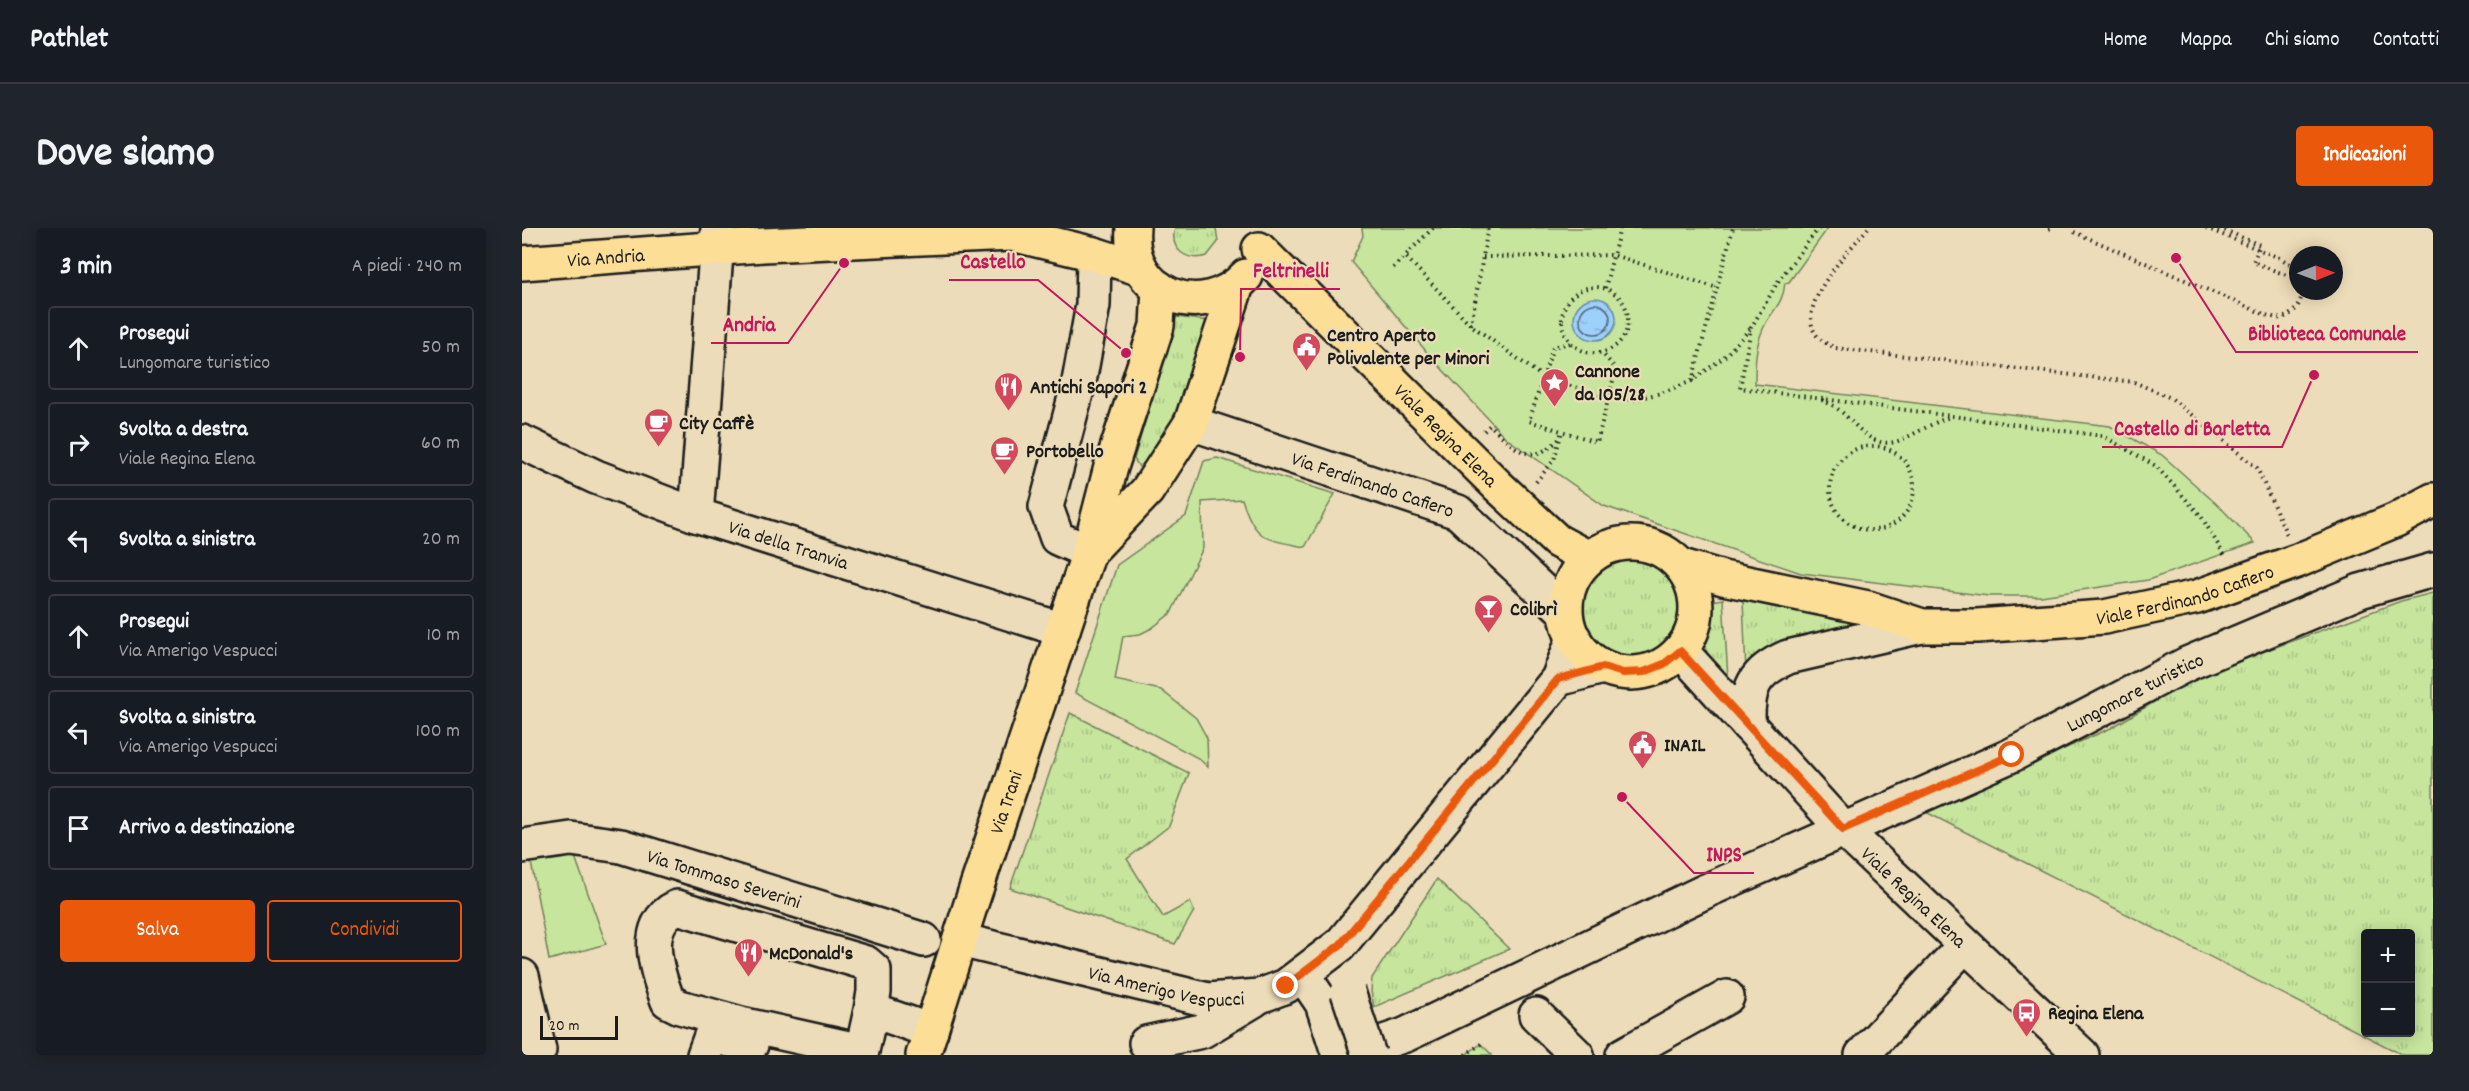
<!DOCTYPE html>
<html lang="it">
<meta charset="utf-8">
<style>
body{margin:0;font-family:Dekko,sans-serif;background:#20242c;color:#f1f3f6}
.controls{position:absolute;right:18px;bottom:18px;display:grid;overflow:hidden;border-radius:6px;box-shadow:0 3px 15px #0003}
.controls button{width:54px;height:54px;display:grid;place-items:center;padding:0;border:0;border-bottom:2px solid #363941;background:#171b24;color:#f1f3f6;font:30px sans-serif}
.compass{position:absolute;left:1767px;top:18px;width:54px;height:54px;border-radius:50%;background:#171b24;box-shadow:0 3px 15px #0003;rotate:89deg}
.scale{position:absolute;left:18px;bottom:15px;width:78px;box-sizing:border-box;padding-left:6px;border:3px solid #1c1c1c;border-top:0;font-size:16px;line-height:21px;white-space:nowrap;color:#1c1c1c;-webkit-text-stroke:4px #eddcb9;paint-order:stroke}
.stop{position:absolute;width:18px;height:18px;margin:-14px;border:4px solid #ea580c;border-radius:50%;background:#fff}
.stop.end{background:#ea580c;border-color:#fff;box-shadow:0 2px 6px #0008}
.list{margin:0;padding:0;list-style:none}
h2{display:flex;justify-content:space-between;align-items:center;height:78px;margin:0;padding:0 24px;font-size:26px}
h2 small{font-size:20px;font-weight:400;color:#9ea1a6}
.list li{display:grid;grid-template-columns:39px 1fr auto;gap:18px;align-items:center;box-sizing:border-box;height:84px;margin:0 12px 12px;padding:0 12px;border:2px solid #363941;border-radius:6px}
.list b{display:block;font-size:22px;white-space:nowrap}
.list p{margin:0;font-size:20px;white-space:nowrap;color:#9ea1a6}
.list em{font-size:20px;font-style:normal;color:#9ea1a6}
.actions{display:flex;gap:12px;padding:18px 24px}
.actions a{flex:1;padding:14px 0;border:2px solid #ea580c;border-radius:6px;text-align:center;font-size:21px;color:#ea580c}
.actions .main{background:#ea580c;color:#fff}
.icon{flex:none;width:33px;height:33px;fill:none;stroke:currentColor;stroke-width:2;stroke-linecap:round;stroke-linejoin:round}
.map{position:relative;flex:none;width:1911px;height:827px;overflow:hidden;border-radius:6px}
header{display:flex;align-items:center;gap:36px;box-sizing:border-box;height:84px;padding:0 30px;background:#171b24;border-bottom:2px solid #363941}
header strong{font-size:28px}
nav{display:flex;gap:33px;margin-inline-start:auto;font-size:21px}
.intro{display:flex;align-items:center;justify-content:space-between;box-sizing:border-box;height:144px;padding:0 36px}
h1{margin:0;font-size:42px}
.button{padding:15px 27px;border-radius:6px;background:#ea580c;color:#fff;font-size:21px;font-weight:700}
main{display:flex;gap:36px;padding:0 36px}
aside{flex:1;background:#171b24;border-radius:6px;box-shadow:0 3px 15px #0003}
.map>svg:first-child{display:block}
</style>
<header>
<strong>Pathlet</strong>
<nav><a>Home</a><a>Mappa</a><a>Chi siamo</a><a>Contatti</a></nav>
</header>
<div class="intro"><h1>Dove siamo</h1><a class="button">Indicazioni</a></div>
<main>
<aside>
<h2>3 min<small>A piedi · 240 m</small></h2>
<ul class="list">
<li><svg class="icon" aria-label="ahead" viewBox="0 0 24 24"><path d="M12 20V5M6 11l6-6 6 6"/></svg><div><b>Prosegui</b><p>Lungomare turistico</p></div><em>50 m</em></li>
<li><svg class="icon" aria-label="right" viewBox="0 0 24 24"><path d="M7 20v-9h11M14 6l5 5-5 5"/></svg><div><b>Svolta a destra</b><p>Viale Regina Elena</p></div><em>60 m</em></li>
<li><svg class="icon" aria-label="left" viewBox="0 0 24 24"><path d="M17 20v-9H6M10 6l-5 5 5 5"/></svg><div><b>Svolta a sinistra</b></div><em>20 m</em></li>
<li><svg class="icon" aria-label="ahead" viewBox="0 0 24 24"><path d="M12 20V5M6 11l6-6 6 6"/></svg><div><b>Prosegui</b><p>Via Amerigo Vespucci</p></div><em>10 m</em></li>
<li><svg class="icon" aria-label="left" viewBox="0 0 24 24"><path d="M17 20v-9H6M10 6l-5 5 5 5"/></svg><div><b>Svolta a sinistra</b><p>Via Amerigo Vespucci</p></div><em>100 m</em></li>
<li><svg class="icon" aria-label="arrive" viewBox="0 0 24 24"><path d="M6 21V4h12l-3 4 3 4H6"/></svg><div><b>Arrivo a destinazione</b></div></li>
</ul>
<div class="actions"><a class="main">Salva</a><a>Condividi</a></div>
</aside>
<div class="map">
<svg width="1911" height="827" viewBox="0 0 1911 827">
<defs>
<pattern id="grass-tufts" width="24" height="20" patternUnits="userSpaceOnUse" patternTransform="scale(1.5)"><rect width="24" height="20" fill="#c7e59d"/><path d="M3 7l-1-3M5 7V3M7 7l1-3M15 17l-1-3M17 17v-4M19 17l1-3" fill="none" stroke="#aac487"/></pattern>
<pattern id="water-ripples" width="26" height="14" patternUnits="userSpaceOnUse" patternTransform="scale(1.5)"><rect width="26" height="14" fill="#9dd0fb"/><path d="M2 4q2-2 4 0t4 0M15 11q2-2 4 0t4 0" fill="none" stroke="#87b2d7"/></pattern>
</defs>
<rect width="100%" height="100%" fill="#eddcb9"/>
<filter id="ink" filterUnits="userSpaceOnUse"><feTurbulence type="fractalNoise" baseFrequency=".0167" numOctaves="2"/><feDisplacementMap in="SourceGraphic" scale="12" xChannelSelector="R" yChannelSelector="G"/><feConvolveMatrix kernelMatrix="1 2 1 2 8 2 1 2 1" color-interpolation-filters="sRGB"/></filter>
<g filter="url(#ink)">
<path fill="url(#grass-tufts)" stroke="#72805c" stroke-width="1.5" fill-rule="evenodd" d="M653,0H694L696,14L685,28C665,34 647,22 653,0Z
M654,89L688,93C673,137 655,211 617,239L612,231Z
M1062 380a47 47 0 1 1 94 0a47 47 0 1 1-94 0Z
M1911,365V827H1881L1402,583L1589,500L1675,448L1879,373ZM1844,706H1888V804H1844Z
M1201,371L1206,450C1199,447 1197,444 1192,437C1176,416 1183,396 1190,373Z
M1221,372L1349,391L1311,407L1273,409L1235,428L1224,445Z
M548,485L667,545L647,598L605,631L641,689L668,674L672,683L653,716L488,660Z
M915,651L987,721L852,779L849,763L850,750Z
M959,816L970,827H943Z"/>
<path fill="#c7e59d" stroke="#72805c" stroke-width="1.5" d="M840,0H1306L1267,54L1263,55C1261,78 1249,82 1241,101C1233,119 1233,137 1233,156L1588,198L1640,227L1699,280L1733,315L1626,352L1519,368H1467L1279,345L1082,278L984,210L909,129L829,34L841,8Z
M695,230L813,266L783,319C744,311 733,313 720,271L680,274L681,320L649,385L630,400L618,406L601,408L593,452L639,462L674,490L685,510L686,539L676,530L553,465L595,337L664,288L682,233Z
M51,623L84,716L27,732L9,634Z"/>
<path fill="url(#water-ripples)" stroke="#6988a2" stroke-width="1.5" d="M1052 91a21 21 0 1 1 42 0a21 21 0 1 1-42 0Z"/>
<g fill="none" stroke-linecap="round" stroke-linejoin="round">
<path stroke="#506475" stroke-width="1.5" d="M1058 91a15 15 0 1 1 30 0a15 15 0 1 1-30 0Z"/>
<defs>
<g id="minor">
<path id="s1" d="M669,195L936,284L1038,379"/>
<path id="s2" d="M0,214L74,249L174,287L541,402"/>
<path d="M174,287L196,0"/>
<path d="M567,324L535,310L524,279L557,154L571,77L572,26"/>
<path id="s3" d="M1159,423L1321,601L1560,827"/>
<path d="M1036,451L1081,439"/>
<path d="M1226,497C1225,460 1231,444 1266,429L1400,398"/>
<path id="s4" d="M0,618L49,611L99,618L402,712"/>
<path id="s5" d="M438,712L686,772L738,768L764,758L818,717L1036,451L1052,410"/>
<path d="M781,747L800,775L817,827"/>
<path d="M0,748L17,822L9,827"/>
<path d="M349,782L340,823L219,796L158,779L146,773C135,745 118,696 155,679L344,735L352,742V764L349,782L409,803"/>
<path d="M1014,787L1055,827"/>
<path d="M624,815L680,803L732,772"/>
<path d="M182,827L189,808L229,817"/>
<path id="s6" d="M823,827L883,807L1186,662L1490,527L1665,436L1838,363L1911,342"/>
<path d="M1101,827L1205,769"/>
<path d="M1340,827L1443,717"/>
</g>
<g id="major">
<path d="M611,0C605,67 680,95 724,48"/>
<path id="s7" d="M737,21L976,258L1035,313L1067,330"/>
<path id="s8" d="M0,35L241,17L490,6L572,26L619,41"/>
<circle cx="1109" cy="380" r="65"/>
<path d="M569,322L625,263L669,195L715,57"/>
<path id="s9" d="M1160,338L1201,350L1346,380L1400,398H1455L1582,389L1675,369L1775,333L1874,292L1911,272"/>
<path id="s10" d="M401,827L448,679L567,324L589,239L635,98L637,60"/>
</g>
</defs>
<use href="#minor" stroke="#1c1c1c" stroke-width="38"/>
<use href="#major" stroke="#1c1c1c" stroke-width="38"/>
<path stroke="#1c1c1c" stroke-width="4" stroke-dasharray="1.5 4.5" stroke-linecap="butt" d="M911,0L883,28L949,97L1021,149L1086,170L1110,172L1139,165L1170,153L1202,129L1229,100
M1297,0L1257,52L1229,100L1218,160L1581,208L1634,238L1679,288L1704,330
M1346,0C1328,22 1268,81 1297,110C1301,114 1308,117 1313,120L1612,154L1649,170L1735,240L1765,307
M1684,0L1760,31L1776,41
M1697,0L1738,17L1731,34L1764,47
M1527,1L1529,0
M1552,4L1744,87C1748,88 1755,91 1759,90C1772,88 1780,74 1780,63
M961,29L1091,27L1195,60
M871,40L883,28
M1040 92a33 33 0 1 1 66 0a33 33 0 1 1-66 0Z
M1083,60L1098,0
M949,97L966,0
M1048,115L1031,119L1007,193L1075,214L1094,141L1080,125
M1170,153L1211,0
M1300,172C1305,175 1312,177 1316,181C1335,196 1349,222 1376,213C1394,206 1409,195 1428,189
M962,203L968,197C993,220 1008,241 1038,210
M1308 260a42 42 0 1 1 84 0a42 42 0 1 1-84 0Z
M1014,254L1032,232L1040,203
M943,827L959,816"/>
<use href="#minor" stroke="#eddcb9" stroke-width="33"/>
<use href="#major" stroke="#fcde96" stroke-width="33"/>
<defs>
<path id="minor-bridge" d="M826,764L847,827"/>
</defs>
<use href="#minor-bridge" stroke="#1c1c1c" stroke-width="38" stroke-linecap="butt"/>
<use href="#minor-bridge" stroke="#eddcb9" stroke-width="33"/>
</g>
</g>
<g fill="none" stroke-linecap="round" stroke-linejoin="round" filter="url(#ink)">
<path stroke="#ea580c" stroke-width="8" d="M764,758L818,717L1036,451L1081,439L1101,445L1122,444L1142,436L1158,423L1321,601L1490,527"/>
</g>
<defs>
<symbol id="civic-pin" viewBox="-11 -11 22 30"><path d="M0 17L-7.5 6A9.5 9.5 0 1 1 7.5 6Z" fill="#d1495b" stroke="#eddcb9"/><path d="M-.6-6.5H3V-4.5H.6V-3L4-1V1h2V6H-6V1h2V-1L-.6-3ZM-1.2 2.5V6h2.4V2.5Z" fill="#fff"/></symbol>
<symbol id="sight-pin" viewBox="-11 -11 22 30"><path d="M0 17L-7.5 6A9.5 9.5 0 1 1 7.5 6Z" fill="#d1495b" stroke="#eddcb9"/><path d="M0-6L1.8-2.2L6-1.7L2.9 1.2L3.7 5.4L0 3.3L-3.7 5.4L-2.9 1.2L-6-1.7L-1.8-2.2Z" fill="#fff"/></symbol>
<symbol id="restaurant-pin" viewBox="-11 -11 22 30"><path d="M0 17L-7.5 6A9.5 9.5 0 1 1 7.5 6Z" fill="#d1495b" stroke="#eddcb9"/><path d="M-5-6h1v4h1v-4h1v4h1v-4h1v5L-1.5 .5V6h-2V.5L-5-1ZM5-6V6H3V1.5H1.5Q1.5-4 5-6Z" fill="#fff"/></symbol>
<symbol id="cafe-pin" viewBox="-11 -11 22 30"><path d="M0 17L-7.5 6A9.5 9.5 0 1 1 7.5 6Z" fill="#d1495b" stroke="#eddcb9"/><path d="M-5.5-4.5H6V0H3Q3 3.5 0 3.5H-2.5Q-5.5 3.5-5.5 0ZM3-3.2v2h1.7v-2ZM-6 4.5H4V6H-6Z" fill="#fff"/></symbol>
<symbol id="bar-pin" viewBox="-11 -11 22 30"><path d="M0 17L-7.5 6A9.5 9.5 0 1 1 7.5 6Z" fill="#d1495b" stroke="#eddcb9"/><path d="M-6-5H6L.8 .8V4.5H3.5V6h-7V4.5H-.8V.8Z" fill="#fff"/></symbol>
<symbol id="bus-pin" viewBox="-11 -11 22 30"><path d="M0 17L-7.5 6A9.5 9.5 0 1 1 7.5 6Z" fill="#d1495b" stroke="#eddcb9"/><path d="M-5-6H5V4H4V6H2V4H-2V6H-4V4H-5ZM-3.5-4V0h7V-4ZM-3.5 1.2v1.5H-2V1.2ZM2 1.2v1.5H3.5V1.2Z" fill="#fff"/></symbol>
</defs>
<g fill-rule="evenodd">
<use href="#civic-pin" x="768" y="102" width="33" height="45"/>
<use href="#sight-pin" x="1016" y="138" width="33" height="45"/>
<use href="#restaurant-pin" x="470" y="142" width="33" height="45"/>
<use href="#cafe-pin" x="120" y="178" width="33" height="45"/>
<use href="#cafe-pin" x="466" y="206" width="33" height="45"/>
<use href="#bar-pin" x="950" y="364" width="33" height="45"/>
<use href="#civic-pin" x="1104" y="500" width="33" height="45"/>
<use href="#restaurant-pin" x="210" y="708" width="33" height="45"/>
<use href="#bus-pin" x="1488" y="768" width="33" height="45"/>
</g>
<g text-anchor="middle" stroke-width="4.5" stroke-linejoin="round" paint-order="stroke">
<g font-size="20" fill="#1c1c1c" stroke="#eddcb9">
<text dy="7" stroke="none"><textPath href="#s8" startOffset="84">Via Andria</textPath></text>
<text dy="7" stroke="none"><textPath href="#s7" startOffset="264">Viale Regina Elena</textPath></text>
<text dy="7" stroke="none"><textPath href="#s1" startOffset="192">Via Ferdinando Cafiero</textPath></text>
<text dy="7" stroke="none"><textPath href="#s2" startOffset="286">Via della Tranvia</textPath></text>
<text dy="7" stroke="none"><textPath href="#s9" startOffset="514">Viale Ferdinando Cafiero</textPath></text>
<text dy="7" stroke="none"><textPath href="#s6" startOffset="870">Lungomare turistico</textPath></text>
<text dy="7" stroke="none"><textPath href="#s10" startOffset="266">Via Trani</textPath></text>
<text dy="7" stroke="none"><textPath href="#s4" startOffset="208">Via Tommaso Severini</textPath></text>
<text dy="7" stroke="none"><textPath href="#s3" startOffset="339">Viale Regina Elena</textPath></text>
<text dy="7" stroke="none"><textPath href="#s5" startOffset="212">Via Amerigo Vespucci</textPath></text>
</g>
<g font-size="20" font-weight="bold" fill="#1c1c1c" stroke="#eddcb9" text-anchor="start">
<text x="805" y="113">Centro Aperto<tspan x="805" dy="23">Polivalente per Minori</tspan></text>
<text x="1053" y="149">Cannone<tspan x="1053" dy="23">da 105/28</tspan></text>
<text x="508" y="165">Antichi Sapori 2</text>
<text x="157" y="201">City Caffè</text>
<text x="504" y="229">Portobello</text>
<text x="988" y="387">Colibrì</text>
<text x="1142" y="523">INAIL</text>
<text x="247" y="731">McDonald's</text>
<text x="1526" y="791">Regina Elena</text>
</g>
</g>
<path fill="none" stroke="#c2185b" stroke-width="2" d="M604 125L516 52H427M718 129L719 61H818M322 35L266 115H189M1654 30L1714 124H1896M1792 147L1760 219H1580M1100 569L1172 645H1232"/>
<g fill="#c2185b" stroke="#eddcb9" stroke-width="2">
<circle cx="604" cy="125" r="6"/>
<circle cx="718" cy="129" r="6"/>
<circle cx="322" cy="35" r="6"/>
<circle cx="1654" cy="30" r="6"/>
<circle cx="1792" cy="147" r="6"/>
<circle cx="1100" cy="569" r="6"/>
</g>
<g font-size="21" text-anchor="middle" font-weight="bold" fill="#c2185b" stroke="#eddcb9" stroke-width="4.5" stroke-linejoin="round" paint-order="stroke">
<text x="471" y="40">Castello</text>
<text x="769" y="49">Feltrinelli</text>
<text x="227" y="103">Andria</text>
<text x="1805" y="112">Biblioteca Comunale</text>
<text x="1670" y="207">Castello di Barletta</text>
<text x="1202" y="633">INPS</text>
</g>
</svg>
<div class="controls">
<button>+</button>
<button>−</button>
</div>
<svg class="compass" viewBox="-18 -18 36 36"><path d="M0-13l5 13h-10z" fill="#e53935"/><path d="M0 13l5-13h-10z" fill="#9ea1a6"/></svg>
<div class="scale">20 m</div>
<div class="stop" style="left:1490px;top:527px"></div>
<div class="stop end" style="left:764px;top:758px"></div>
</div>
</main>
